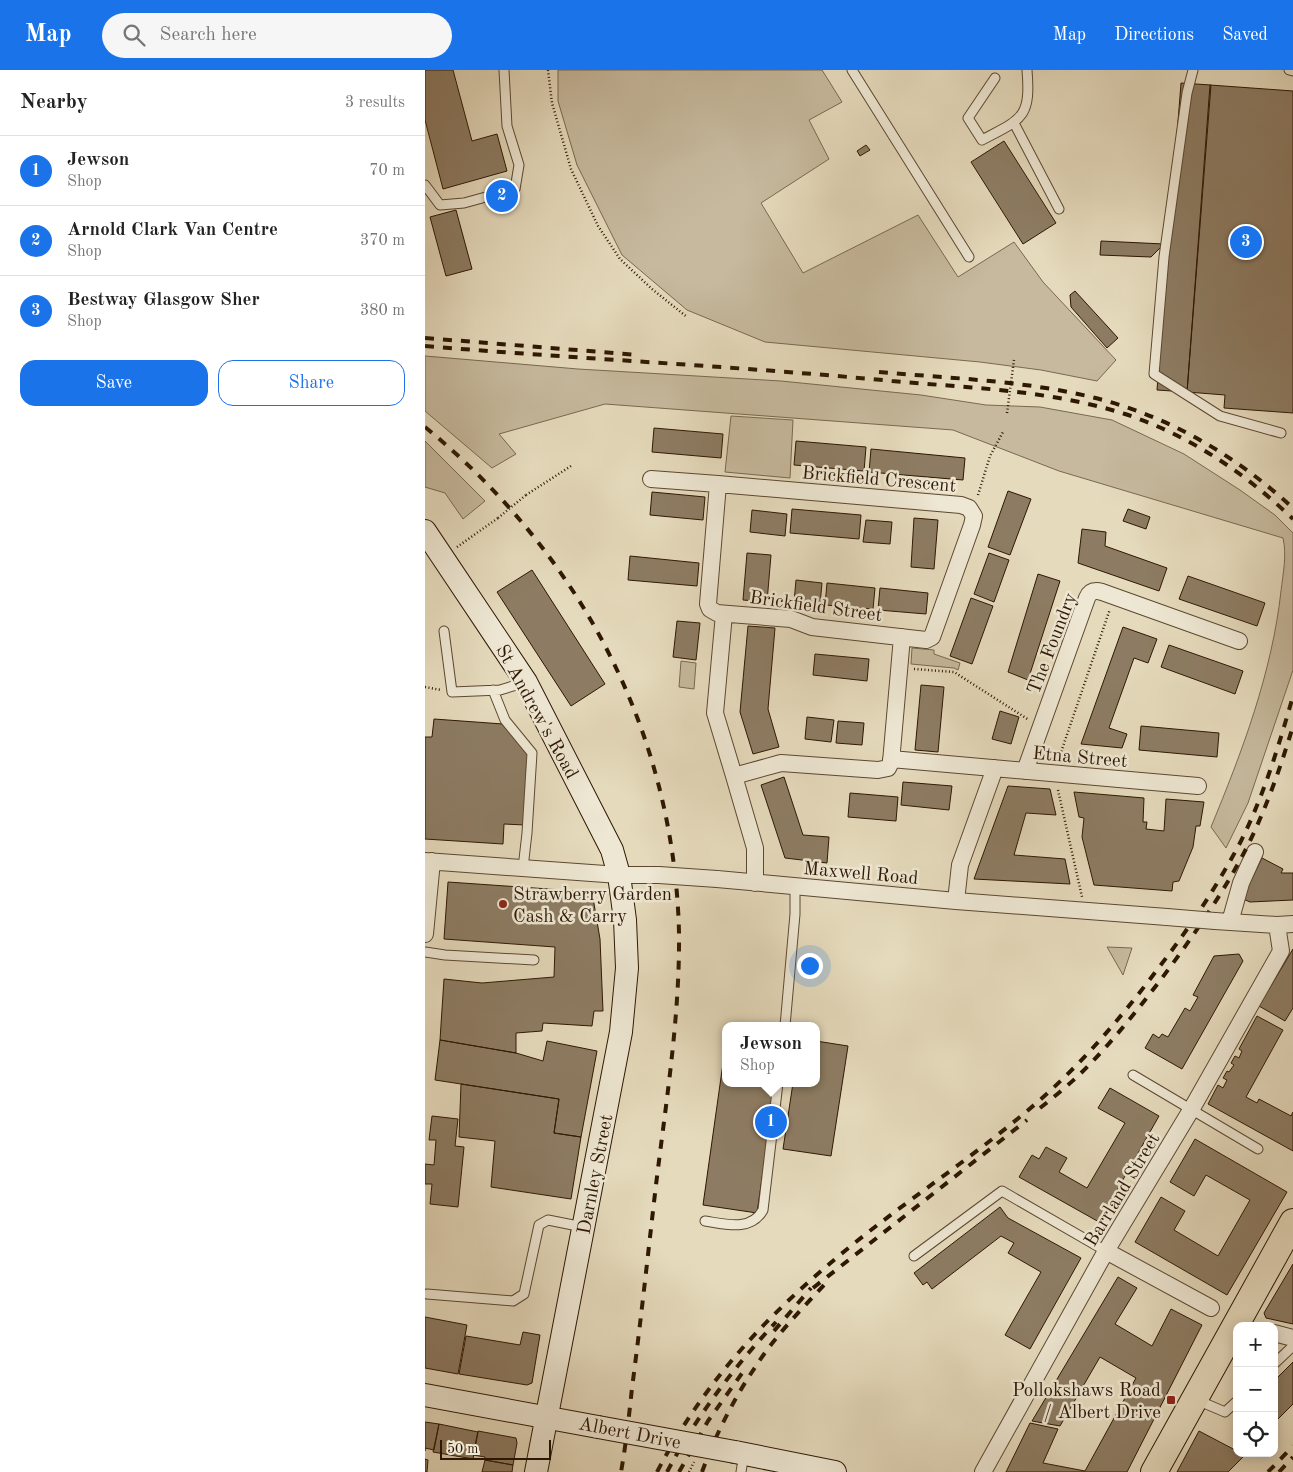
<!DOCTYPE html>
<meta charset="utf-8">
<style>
body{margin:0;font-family:"Old Standard TT",serif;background:#f6f6f6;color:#222}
.controls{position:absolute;right:15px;bottom:15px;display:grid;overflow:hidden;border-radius:10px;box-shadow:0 2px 12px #0003}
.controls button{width:45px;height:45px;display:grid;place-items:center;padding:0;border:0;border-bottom:1px solid #e0e0e0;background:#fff;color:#222;font:25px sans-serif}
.scale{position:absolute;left:15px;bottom:12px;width:111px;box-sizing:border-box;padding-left:5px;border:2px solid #2e1703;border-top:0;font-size:14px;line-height:18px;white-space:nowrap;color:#2e1703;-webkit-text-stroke:4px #eee7d3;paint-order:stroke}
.you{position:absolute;left:384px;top:895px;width:18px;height:18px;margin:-12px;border:4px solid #fff;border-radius:50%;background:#1a73e8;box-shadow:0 0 0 8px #1a73e833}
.badge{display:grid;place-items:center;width:32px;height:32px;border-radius:50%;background:#1a73e8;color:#fff;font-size:16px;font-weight:700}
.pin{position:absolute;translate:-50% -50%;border:2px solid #fff;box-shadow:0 1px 5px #0006}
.popup{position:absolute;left:297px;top:952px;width:98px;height:65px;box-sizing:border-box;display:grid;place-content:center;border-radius:10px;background:#fff;filter:drop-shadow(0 1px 4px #0005);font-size:16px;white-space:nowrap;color:#767676}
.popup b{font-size:19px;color:#222}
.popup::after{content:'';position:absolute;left:50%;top:100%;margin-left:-10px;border:10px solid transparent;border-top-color:#fff}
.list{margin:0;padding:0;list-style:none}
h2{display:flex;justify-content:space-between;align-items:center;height:65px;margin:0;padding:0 20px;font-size:21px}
h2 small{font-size:16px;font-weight:400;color:#767676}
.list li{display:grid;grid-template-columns:32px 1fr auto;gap:15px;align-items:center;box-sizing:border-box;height:70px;padding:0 20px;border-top:1px solid #e0e0e0}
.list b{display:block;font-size:19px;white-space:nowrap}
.list p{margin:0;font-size:16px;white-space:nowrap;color:#767676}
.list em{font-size:16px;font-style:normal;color:#767676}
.actions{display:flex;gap:10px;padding:15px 20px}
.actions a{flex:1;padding:11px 0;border:1px solid #1a73e8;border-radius:15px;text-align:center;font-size:18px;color:#1a73e8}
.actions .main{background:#1a73e8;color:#fff}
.icon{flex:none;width:28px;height:28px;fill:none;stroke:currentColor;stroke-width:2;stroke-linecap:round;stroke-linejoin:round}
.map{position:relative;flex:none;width:868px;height:1402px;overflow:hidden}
header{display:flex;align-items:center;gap:30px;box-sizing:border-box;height:70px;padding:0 25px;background:#1a73e8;color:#fff}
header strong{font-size:24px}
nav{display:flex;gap:28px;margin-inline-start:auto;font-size:18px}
.search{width:350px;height:45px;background:#f6f6f6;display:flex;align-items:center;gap:12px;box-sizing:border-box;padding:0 18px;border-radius:28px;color:#767676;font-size:19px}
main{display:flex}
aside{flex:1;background:#fff}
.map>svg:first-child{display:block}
</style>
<header>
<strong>Map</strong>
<div class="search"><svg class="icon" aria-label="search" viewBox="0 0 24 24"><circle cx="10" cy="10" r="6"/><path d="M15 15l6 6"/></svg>Search here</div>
<nav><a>Map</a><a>Directions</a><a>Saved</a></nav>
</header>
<main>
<aside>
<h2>Nearby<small>3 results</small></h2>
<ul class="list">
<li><span class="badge">1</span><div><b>Jewson</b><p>Shop</p></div><em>70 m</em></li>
<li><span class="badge">2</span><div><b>Arnold Clark Van Centre</b><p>Shop</p></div><em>370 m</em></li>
<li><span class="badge">3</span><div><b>Bestway Glasgow Sher</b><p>Shop</p></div><em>380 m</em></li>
</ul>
<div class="actions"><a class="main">Save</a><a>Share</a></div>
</aside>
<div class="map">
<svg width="868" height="1402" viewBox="0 0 868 1402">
<rect width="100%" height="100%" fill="#e5dabc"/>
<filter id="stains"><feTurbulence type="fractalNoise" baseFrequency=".004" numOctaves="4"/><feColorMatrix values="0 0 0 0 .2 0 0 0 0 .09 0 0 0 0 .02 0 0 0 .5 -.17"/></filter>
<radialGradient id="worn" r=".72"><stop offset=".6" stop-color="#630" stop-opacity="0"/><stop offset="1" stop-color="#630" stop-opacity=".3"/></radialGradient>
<path fill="#c6b99d" stroke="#7a6850" d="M133,0H397L417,32L384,50L404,89L336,133L378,203L493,145L533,207L589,172L618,212L691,290L672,311L616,300L555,292L340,272L262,240L197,185L152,95L133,31Z
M0,286L153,299L356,311L496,325L561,335L615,337L687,350L759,384L815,420L850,445L868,463V600L823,733L801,778L786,757C817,682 847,603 856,521C858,503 862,486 858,468L634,401L528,360L180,334L74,364L91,384L67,398L0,341Z
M306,346L368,350L365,408L300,402Z
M0,371L60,431L38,449L20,423L0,417Z
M487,578L509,580V584L535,593L533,600L529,598L486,594Z
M256,591L271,593L269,619L254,617Z
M682,877L707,878L698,905Z"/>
<path fill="#8d7c63" stroke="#2e1703" d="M0,0H28L47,71L72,64L82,101L18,119L0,50Z
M756,13L786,15L762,322L732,320Z
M785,15L868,21V343L799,338L800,325L762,322Z
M579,71L631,153L598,174L546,92Z
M441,75L445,80L435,86L432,81Z
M31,140L47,199L21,206L5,147Z
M676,171L739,174L726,187L675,185Z
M650,221L693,268L682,278L646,237L645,225Z
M229,358L298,364L296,388L227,382Z
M371,371L441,377L439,401L369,395Z
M446,379L540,388L538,410L444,402Z
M583,421L606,429L585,485L563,477Z
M227,422L280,427L278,450L225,445Z
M367,439L436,445L434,469L365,463Z
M703,439L725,447L721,459L698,451Z
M327,440L362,444L360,466L325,462Z
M489,448L513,450L509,499L486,497Z
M441,450L467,452L465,474L438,472Z
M657,459L681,462L680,476L742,498L734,521L653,493Z
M322,483L346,485L342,532L318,530Z
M564,483L584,490L569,532L549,524Z
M205,486L274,493L272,516L203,510Z
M107,500L180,614L146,636L72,522Z
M613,504L635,511L603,610L583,602Z
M763,506L840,533L832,556L754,529Z
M371,510L397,513L395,535L369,532Z
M402,513L450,518L448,539L400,535Z
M455,518L503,523L501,544L453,540Z
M546,528L568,536L547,594L525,586Z
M252,551L275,553L271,590L248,587Z
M323,556L350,558L343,639L354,677L328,684L315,642Z
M698,557L732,569L723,593L709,588L684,658L702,664L697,678L656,674Z
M744,575L818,601L810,624L736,597Z
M390,584L444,589L442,611L388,605Z
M496,615L519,617L513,682L490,680Z
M575,641L594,647L586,674L567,669Z
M382,647L409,650L406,672L380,669Z
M9,649L78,654L106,684L100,755L79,754L78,774L0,769V667H7Z
M413,651L439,653L437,675L411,673Z
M716,656L794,663L792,687L714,680Z
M359,707L378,765L404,767L402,793L360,788L336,715Z
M478,712L527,716L524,740L476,735Z
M583,716L625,719L631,745L601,743L589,785L640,789L645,814L549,809Z
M649,722L719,728L718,752H722L721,759L739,761L741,729L779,732L775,756H771L768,777L754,811L748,812L747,821L669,815L657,767L659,748L654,747Z
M425,723L473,727L471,751L423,747Z
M837,788L858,799L856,803H868V830L825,832L818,829V826Z
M23,812L167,822L175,869L178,941H169L167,956L118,953L117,961L91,963V983L15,970L19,909L57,913L129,907L130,877L19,869Z
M868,879V938L860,951L834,936Z
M814,884L818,891L757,999L720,978L728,964L734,968L737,964L743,967L760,938L765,941L773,927L768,925L789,886Z
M832,946L858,960L821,1027L832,1033L834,1029L866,1046L868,1042V1081L783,1034L793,1015L798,1018L802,1010L798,1008L802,1001L804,1002L809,995L806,993L810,986L814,988L817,981L814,979Z
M15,970L91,983L118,991L122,971L172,981L156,1067L129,1063L134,1029L10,1010Z
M391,971L423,976L406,1086L358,1079L368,1013H391Z
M301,972V1013H351L332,1143L278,1135Z
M36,1014L134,1029L129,1063L156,1067L146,1129L66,1117L70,1071L34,1067Z
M685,1018L734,1046L674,1152L594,1107L607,1085L614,1089L621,1077L642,1088L634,1102L662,1118L700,1053L673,1038Z
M7,1046L33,1049L30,1076L39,1077L33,1137L5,1134L7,1114H0V1094L9,1095L11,1070H4Z
M770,1069L862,1122L802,1225L710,1172L736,1127L760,1141L749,1160L793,1186L825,1130L781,1105L769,1126L745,1112Z
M575,1137L583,1148L656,1188L605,1279L580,1265L616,1202L583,1183L589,1173L576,1166L507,1219L502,1212L498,1215L489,1203Z
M868,1194V1254L841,1248L839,1243Z
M693,1207L712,1218L690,1254L727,1276L746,1239L777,1255L702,1402H581L605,1353L633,1359L618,1393L660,1401L711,1308L675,1287L635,1356L607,1351Z
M0,1247L42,1255L33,1304L0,1298Z
M98,1262L115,1265L107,1313L102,1315L34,1304L41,1266L95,1275Z
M868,1292V1334L849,1353V1311Z
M0,1352L14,1354L9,1380L0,1378V1381Z
M14,1354L53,1362L48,1389L8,1382Z
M53,1361L91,1368L92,1373L88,1395L60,1390V1387L48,1385Z
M774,1361L812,1381V1383L820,1385L803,1402H752Z
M0,1389L3,1390L2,1402H0Z
M60,1390L88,1395L87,1402H57Z"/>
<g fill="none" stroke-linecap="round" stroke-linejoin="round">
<defs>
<path id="lane" d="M427,0L544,187
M768,0L762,23L739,187L729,304L795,346L856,363
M864,0L868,1
M570,8L543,48L557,70C597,49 606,48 602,0
M589,53L634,139
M0,115L15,135L39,133L90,119L94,95L82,56L79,0
M19,561L27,622L75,620L101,612
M68,620L80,650L107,683L102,763L98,798
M0,882L20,885L109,890
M360,956L370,844V816
M708,1005L833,1079
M280,1151C300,1154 326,1162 338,1140L353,1013
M489,1186L577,1121L681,1181
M2,1224L88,1231L99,1224L114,1155L123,1150L158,1157
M849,1294L868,1276
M772,1330L800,1342L812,1331
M316,1402L319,1384"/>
<path id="street" d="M226,409L293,414
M293,414L536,435L544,438L549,446L547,455L507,567L501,570L387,557L366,549L292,543L285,539L283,534Z
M299,544L290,643L309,706L356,693L453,700L463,698L466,692L477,567
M466,689L773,716
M600,701L662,528C665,521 670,520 677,522L814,571
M309,706L330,778V813
M0,791L194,805H234
M292,809L531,831L742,847
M531,831L535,795L570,698
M790,851L852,855L868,854
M805,852L816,813L830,782
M0,864L7,791
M681,1181L786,1238
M849,1263L868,1268
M558,1402L681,1181L766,1040L856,881L852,855"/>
<path id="secondary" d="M0,461L101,612L187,780L194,805L200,850L202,898L196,962L111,1402
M0,1325L173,1357
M310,1382L410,1402"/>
<path id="primary" d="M729,1402L868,1152"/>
</defs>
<use href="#lane" stroke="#5c4831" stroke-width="11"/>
<use href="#street" stroke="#5c4831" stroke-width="18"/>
<use href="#secondary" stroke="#2e1703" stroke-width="24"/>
<use href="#primary" stroke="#2e1703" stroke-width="28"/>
<path stroke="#2e1703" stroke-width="2.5" stroke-dasharray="1 2.5" stroke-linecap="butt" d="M123,0L127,33L146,99L173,156L195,189L227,219L262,247
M101,425L146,396
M553,425L565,386L578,362
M32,477L73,448
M489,599L529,602L604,650
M0,617L16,620
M634,688L685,539
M633,720L657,827
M264,1402L269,1392"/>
<use href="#lane" stroke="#eee7d3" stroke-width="9"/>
<use href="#street" stroke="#eee7d3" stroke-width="16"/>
<use href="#secondary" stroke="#eee7d3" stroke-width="22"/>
<use href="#primary" stroke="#e5dabc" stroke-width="26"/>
<path stroke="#2e1703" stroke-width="4" stroke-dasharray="9 9" stroke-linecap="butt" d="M0,268L214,285
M0,276C155,289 311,296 467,311C545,318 625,320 700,344C764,365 820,403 868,449
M454,302C520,308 588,310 653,324C735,341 807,382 868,438
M0,357C154,483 249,661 254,862C255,946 241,1032 231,1115C223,1183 216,1250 207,1318C204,1346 201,1374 196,1402
M615,1038C628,1028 641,1017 653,1006C684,976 711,942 737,908C769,865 800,821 824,773C842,736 856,696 868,656
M388,1218L602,1050
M349,1261L386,1218
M232,1402C282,1306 349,1238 432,1171C486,1128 543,1090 596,1046C650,1002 693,952 735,896C765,857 793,815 816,771C839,725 854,675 868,626
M242,1402C271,1347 309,1297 351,1252
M254,1402L283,1351L320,1299
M277,1402C290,1366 309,1328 331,1296C350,1266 376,1240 400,1214
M843,1402L868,1376
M854,1402L868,1387"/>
<defs>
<path id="street-bridge" d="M234,805L292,809
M742,847L790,851"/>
<path id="secondary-bridge" d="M173,1357L310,1382"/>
</defs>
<use href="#street-bridge" stroke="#5c4831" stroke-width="18" stroke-linecap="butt"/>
<use href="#secondary-bridge" stroke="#2e1703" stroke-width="24" stroke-linecap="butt"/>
<path stroke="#2e1703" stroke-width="2.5" stroke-dasharray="1 2.5" stroke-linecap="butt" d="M582,343L589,290
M73,448L101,425"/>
<use href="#street-bridge" stroke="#eee7d3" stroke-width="16"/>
<use href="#secondary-bridge" stroke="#eee7d3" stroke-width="22"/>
</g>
<g fill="#8f2418" stroke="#eee7d3" stroke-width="2">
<circle cx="78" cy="834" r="5"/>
<rect x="741" y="1325" width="10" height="10" rx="2.5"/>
</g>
<g text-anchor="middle" stroke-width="5" stroke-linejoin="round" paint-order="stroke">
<g font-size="19" fill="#2e1703" stroke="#eee7d3">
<text transform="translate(454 408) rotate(5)" y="7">Brickfield Crescent</text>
<text transform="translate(391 535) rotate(8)" y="7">Brickfield Street</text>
<text transform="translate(626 573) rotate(-69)" y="7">The Foundry</text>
<text transform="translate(113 641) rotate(61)" y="7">St Andrew's Road</text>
<text transform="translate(655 686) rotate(5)" y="7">Etna Street</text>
<text transform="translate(436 802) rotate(5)" y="7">Maxwell Road</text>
<text transform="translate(169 1104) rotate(-79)" y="7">Darnley Street</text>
<text transform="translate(696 1119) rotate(-59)" y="7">Barrland Street</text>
<text transform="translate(205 1362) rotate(11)" y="7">Albert Drive</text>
</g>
<g font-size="19" fill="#2e1703" stroke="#eee7d3" text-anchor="start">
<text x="88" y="830">Strawberry Garden<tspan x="88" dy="22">Cash &amp; Carry</tspan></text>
<text x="736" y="1326" text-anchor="end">Pollokshaws Road<tspan x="736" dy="22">/ Albert Drive</tspan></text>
</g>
</g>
<rect width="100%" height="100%" filter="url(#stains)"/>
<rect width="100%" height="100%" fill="url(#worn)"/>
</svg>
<div class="controls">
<button>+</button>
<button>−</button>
<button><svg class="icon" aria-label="locate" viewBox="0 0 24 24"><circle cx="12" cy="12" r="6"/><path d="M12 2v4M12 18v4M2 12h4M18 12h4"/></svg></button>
</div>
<div class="scale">50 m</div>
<div class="you"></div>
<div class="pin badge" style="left:346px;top:1052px">1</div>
<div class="popup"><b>Jewson</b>Shop</div>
<div class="pin badge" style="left:77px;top:126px">2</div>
<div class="pin badge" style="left:821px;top:172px">3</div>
</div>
</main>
